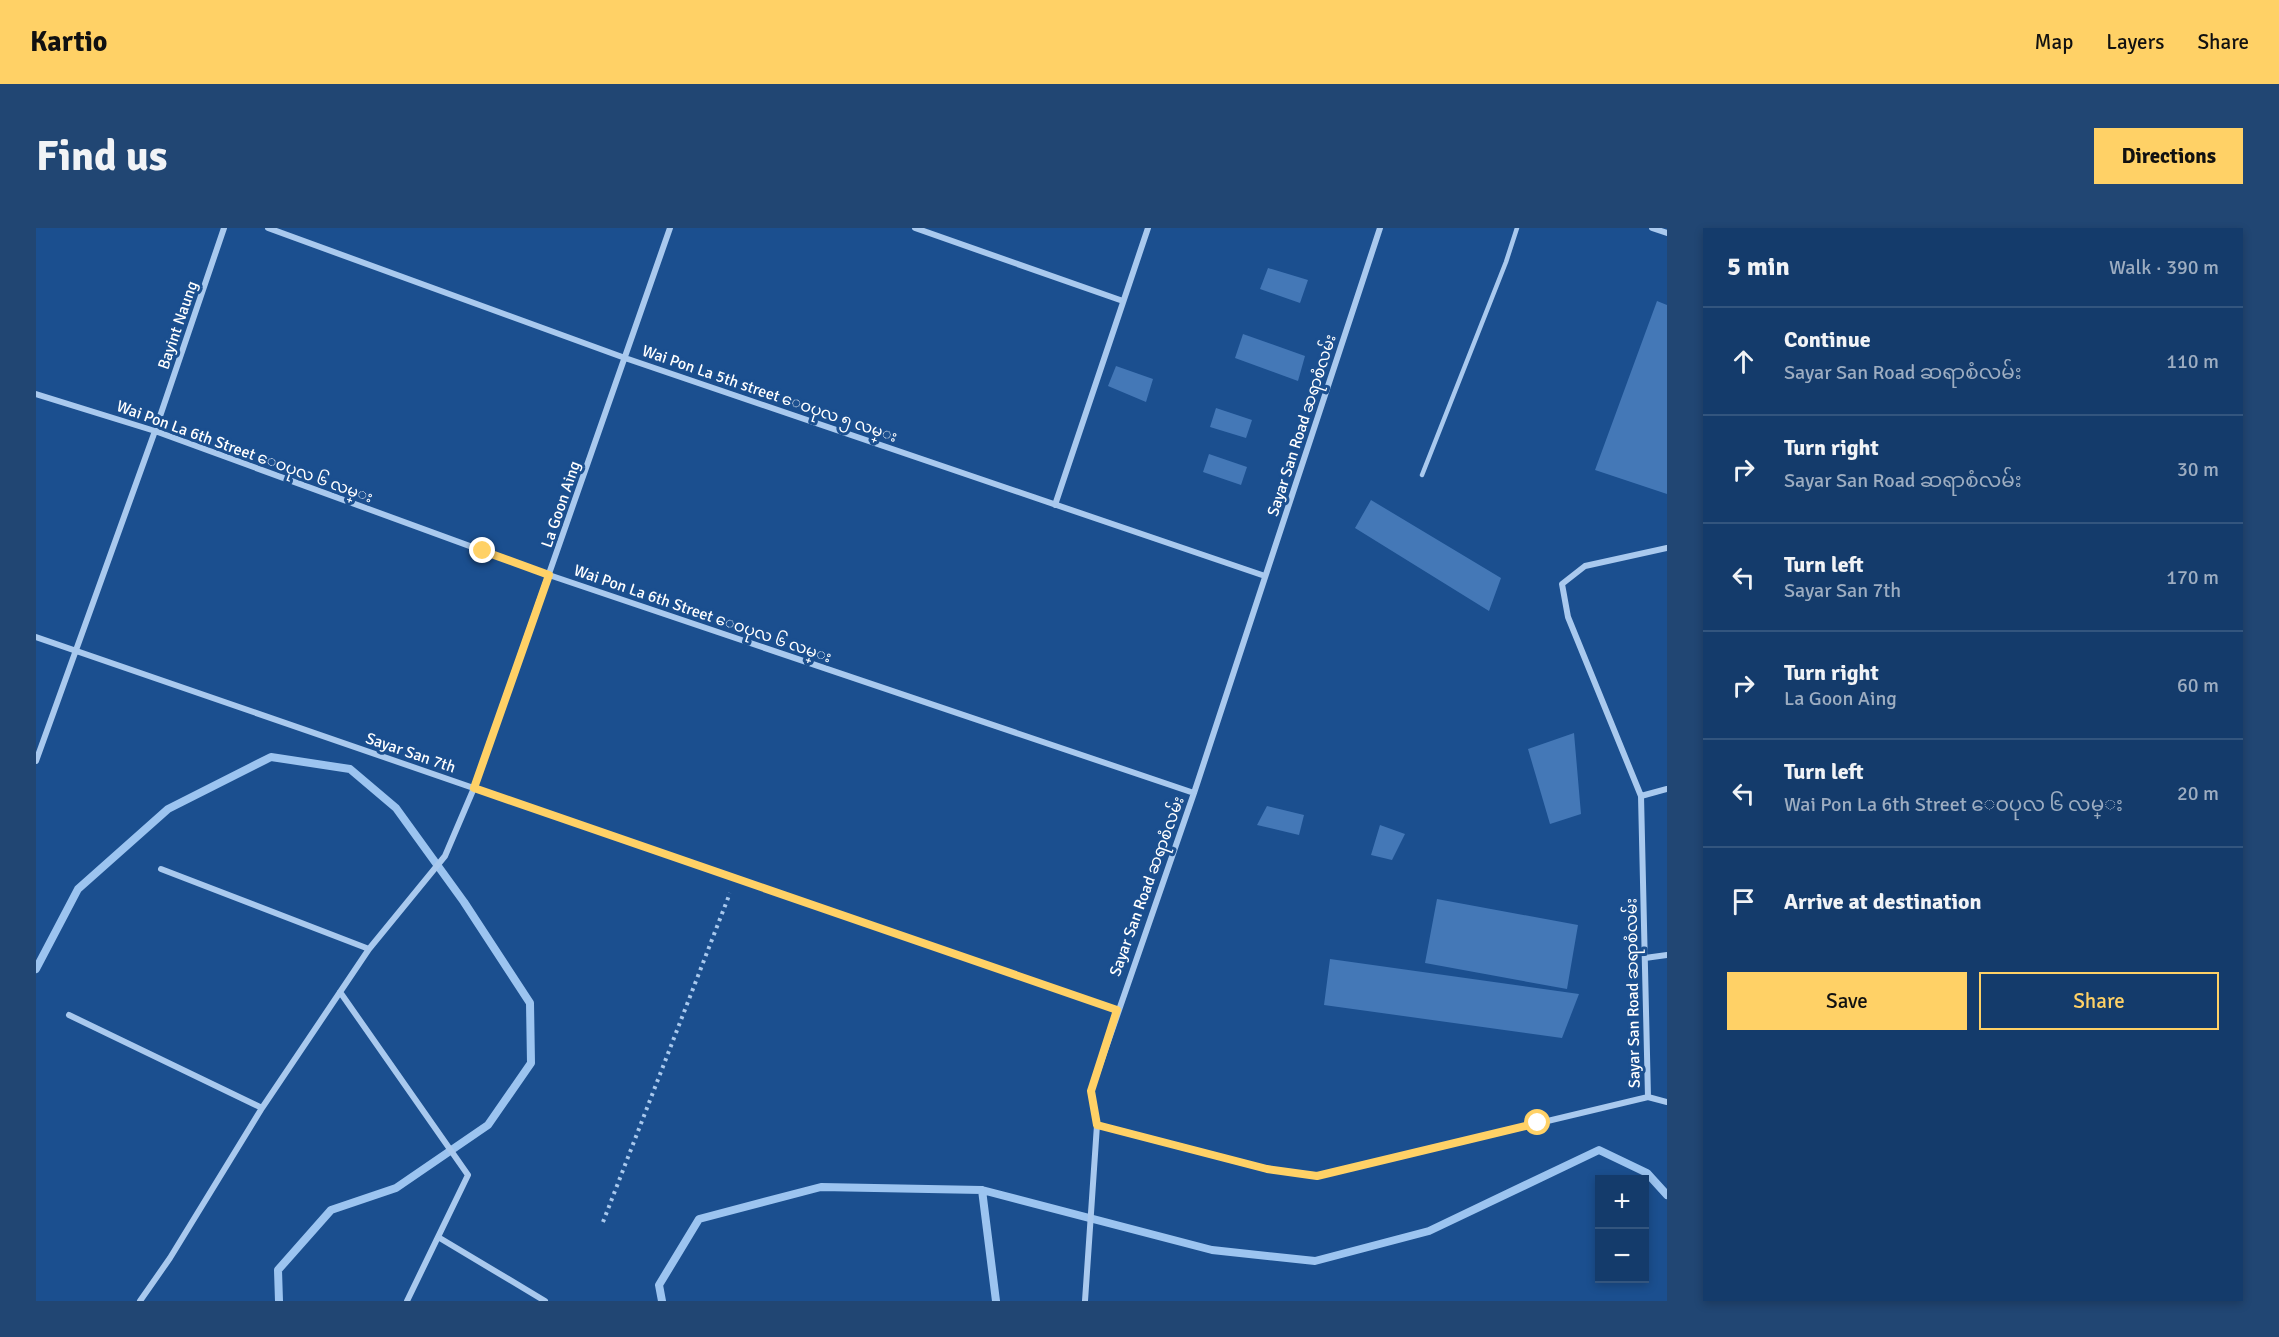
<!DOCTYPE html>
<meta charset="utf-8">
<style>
body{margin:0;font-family:Signika,"Noto Sans Myanmar",sans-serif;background:#214673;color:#f1f3f6}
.controls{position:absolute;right:18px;bottom:18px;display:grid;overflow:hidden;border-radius:0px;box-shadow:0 3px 9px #0003}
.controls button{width:54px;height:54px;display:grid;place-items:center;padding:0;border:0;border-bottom:2px solid #33557e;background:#143b6b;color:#f1f3f6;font:30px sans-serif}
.stop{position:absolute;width:18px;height:18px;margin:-14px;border:4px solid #ffd166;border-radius:50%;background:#fff}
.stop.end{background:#ffd166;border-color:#fff;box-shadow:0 2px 6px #0008}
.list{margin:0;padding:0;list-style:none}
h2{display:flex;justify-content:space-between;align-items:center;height:78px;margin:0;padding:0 24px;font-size:26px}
h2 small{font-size:20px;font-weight:400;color:#9dadc1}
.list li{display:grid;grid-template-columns:39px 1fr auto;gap:18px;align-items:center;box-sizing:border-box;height:108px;padding:0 24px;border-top:2px solid #33557e}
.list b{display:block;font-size:22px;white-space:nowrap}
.list p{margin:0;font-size:20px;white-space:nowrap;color:#9dadc1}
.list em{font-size:20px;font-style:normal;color:#9dadc1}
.actions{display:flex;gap:12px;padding:18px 24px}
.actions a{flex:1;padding:14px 0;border:2px solid #ffd166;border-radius:0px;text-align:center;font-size:21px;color:#ffd166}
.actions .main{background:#ffd166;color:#111}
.icon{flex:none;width:33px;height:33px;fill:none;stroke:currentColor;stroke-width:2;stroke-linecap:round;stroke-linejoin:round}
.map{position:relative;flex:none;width:1631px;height:1073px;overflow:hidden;border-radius:0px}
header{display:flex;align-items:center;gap:36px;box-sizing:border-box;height:84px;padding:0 30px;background:#ffd166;color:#111}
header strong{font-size:28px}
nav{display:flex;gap:33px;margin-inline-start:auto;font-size:21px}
.intro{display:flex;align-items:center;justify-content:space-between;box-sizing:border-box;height:144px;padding:0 36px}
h1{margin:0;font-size:42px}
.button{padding:15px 27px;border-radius:0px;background:#ffd166;color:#111;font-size:21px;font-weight:700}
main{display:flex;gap:36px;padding:0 36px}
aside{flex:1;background:#143b6b;border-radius:0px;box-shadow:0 3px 9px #0003}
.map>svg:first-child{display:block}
</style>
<header>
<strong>Kartio</strong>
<nav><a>Map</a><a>Layers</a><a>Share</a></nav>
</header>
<div class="intro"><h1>Find us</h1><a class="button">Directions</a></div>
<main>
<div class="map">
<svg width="1631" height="1073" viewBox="0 0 1631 1073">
<rect width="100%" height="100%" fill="#1b4f8f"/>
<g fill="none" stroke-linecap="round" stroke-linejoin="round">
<path stroke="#9cc4f0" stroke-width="8" d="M0,741L42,661L132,581L235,529L314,541L360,580L428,674L494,775L495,835L452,897L360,960L295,982L242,1042L243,1073
M946,962L960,1073
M626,1073L623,1057L663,991L785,959L946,962L1176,1022L1279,1033L1393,1003L1563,922L1611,945L1631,967"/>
</g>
<path fill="#4478b7" d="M1232,40L1272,52L1264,75L1224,61Z
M1621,73L1631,77V266L1559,242Z
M1207,106L1269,128L1262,153L1199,130Z
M1080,138L1117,151L1110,174L1072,158Z
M1180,180L1216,192L1210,210L1174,199Z
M1173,226L1211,239L1205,257L1167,244Z
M1335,272L1465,350L1453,383L1319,300Z
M1538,505L1545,586L1514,596L1492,521Z
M1231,578L1268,587L1263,607L1221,597Z
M1344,597L1369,606L1356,632L1335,627Z
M1401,671L1542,697L1531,761L1389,735Z
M1294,731L1543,766L1526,810L1288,777Z"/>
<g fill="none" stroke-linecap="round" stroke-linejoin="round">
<path stroke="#a9c9ee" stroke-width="4" stroke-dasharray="3 4.5" stroke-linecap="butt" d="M567,994L694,665"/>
<path stroke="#a9c9ee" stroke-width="4.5" d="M1386,247L1470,34L1481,0"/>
<path stroke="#a9c9ee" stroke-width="6" d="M232,0L589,130L1229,348
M879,0L1087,73
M1344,0L1158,565L1055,863L1061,897L1231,941L1281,948L1612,869L1605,568L1532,389L1526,356L1549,338L1631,320
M1616,0L1631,5
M0,166L119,203L513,347L1158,565
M1019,277L1112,0
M0,409L1081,782
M0,533L119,203L188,0
M1605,568L1631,561
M125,641L333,721
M1609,730L1631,727
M304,764L432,947L371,1073
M33,787L226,880
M1612,869L1631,874
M402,1009L509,1073
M104,1073L134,1030L226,880L333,721L409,628L438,560L634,0
M1049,1073L1061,897"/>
</g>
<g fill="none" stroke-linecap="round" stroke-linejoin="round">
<path stroke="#ffd166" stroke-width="8" d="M447,323L513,347L438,560L1081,782L1055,863L1061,897L1231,941L1281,948L1502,895"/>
</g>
<g text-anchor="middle" stroke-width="6" stroke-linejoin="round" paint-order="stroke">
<g font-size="16" fill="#fff" stroke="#1b4f8f">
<text transform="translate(141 97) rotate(-71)" y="6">Bayint Naung</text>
<text transform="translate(734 165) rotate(19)" y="6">Wai Pon La 5th street ေဝပုလ ၅ လမ္း</text>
<text transform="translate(1265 197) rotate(-72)" y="6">Sayar San Road ဆရာစံလမ်း</text>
<text transform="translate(209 223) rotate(20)" y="6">Wai Pon La 6th Street ေဝပုလ ၆ လမ္း</text>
<text transform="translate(524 276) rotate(-71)" y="6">La Goon Aing</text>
<text transform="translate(667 385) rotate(19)" y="6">Wai Pon La 6th Street ေဝပုလ ၆ လမ္း</text>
<text transform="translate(375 524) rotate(19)" y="6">Sayar San 7th</text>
<text transform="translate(1110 658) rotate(-70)" y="6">Sayar San Road ဆရာစံလမ်း</text>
<text transform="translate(1596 765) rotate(-91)" y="6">Sayar San Road ဆရာစံလမ်း</text>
</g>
</g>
</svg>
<div class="controls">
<button>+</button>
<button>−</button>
</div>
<div class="stop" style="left:1502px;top:895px"></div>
<div class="stop end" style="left:447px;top:323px"></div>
</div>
<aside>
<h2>5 min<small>Walk · 390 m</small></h2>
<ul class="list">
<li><svg class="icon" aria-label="ahead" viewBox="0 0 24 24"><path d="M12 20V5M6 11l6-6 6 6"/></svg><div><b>Continue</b><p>Sayar San Road ဆရာစံလမ်း</p></div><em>110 m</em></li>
<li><svg class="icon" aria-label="right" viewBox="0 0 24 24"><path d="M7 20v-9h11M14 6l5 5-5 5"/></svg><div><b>Turn right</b><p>Sayar San Road ဆရာစံလမ်း</p></div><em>30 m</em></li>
<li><svg class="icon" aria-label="left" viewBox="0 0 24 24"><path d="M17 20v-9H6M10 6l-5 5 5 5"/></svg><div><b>Turn left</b><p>Sayar San 7th</p></div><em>170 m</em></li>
<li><svg class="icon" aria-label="right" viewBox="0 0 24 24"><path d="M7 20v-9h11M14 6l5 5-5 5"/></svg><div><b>Turn right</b><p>La Goon Aing</p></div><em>60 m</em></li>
<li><svg class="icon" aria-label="left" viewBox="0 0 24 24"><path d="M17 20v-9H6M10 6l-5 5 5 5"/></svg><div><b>Turn left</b><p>Wai Pon La 6th Street ေဝပုလ ၆ လမ္း</p></div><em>20 m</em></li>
<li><svg class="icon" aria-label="arrive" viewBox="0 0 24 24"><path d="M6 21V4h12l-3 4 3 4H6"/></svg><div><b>Arrive at destination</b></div></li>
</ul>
<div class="actions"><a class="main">Save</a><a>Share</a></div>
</aside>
</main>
